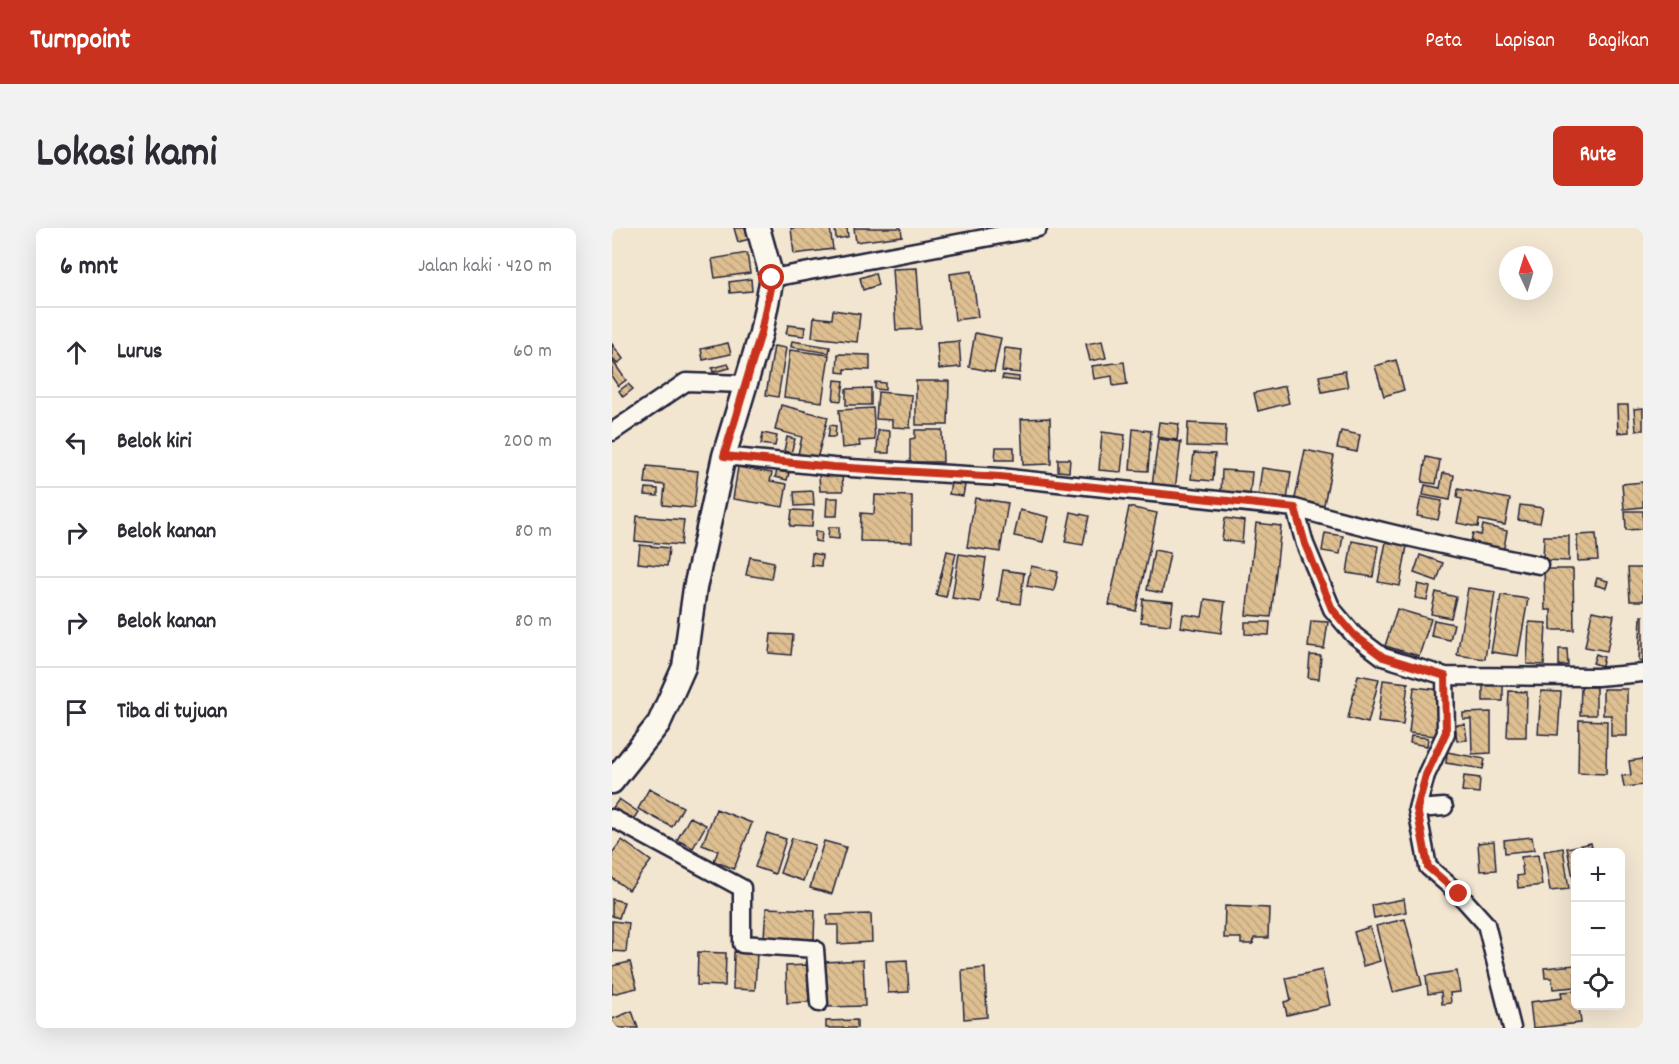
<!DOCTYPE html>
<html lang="id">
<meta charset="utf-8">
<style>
body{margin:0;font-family:Dekko,sans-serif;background:#f2f2f3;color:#2b2b33}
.controls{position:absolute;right:18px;bottom:18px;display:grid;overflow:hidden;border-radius:9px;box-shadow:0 6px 24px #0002}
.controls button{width:54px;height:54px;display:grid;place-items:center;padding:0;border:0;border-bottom:2px solid #e1e1e2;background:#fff;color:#2b2b33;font:30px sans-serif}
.compass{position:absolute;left:887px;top:18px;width:54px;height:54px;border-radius:50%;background:#fff;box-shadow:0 6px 24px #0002;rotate:356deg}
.stop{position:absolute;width:18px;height:18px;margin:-14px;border:4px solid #c8321e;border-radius:50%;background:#fff}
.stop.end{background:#c8321e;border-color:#fff;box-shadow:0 2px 6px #0008}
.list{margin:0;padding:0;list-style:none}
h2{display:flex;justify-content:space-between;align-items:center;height:78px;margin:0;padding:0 24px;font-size:26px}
h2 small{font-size:20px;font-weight:400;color:#7c7c81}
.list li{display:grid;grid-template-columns:39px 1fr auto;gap:18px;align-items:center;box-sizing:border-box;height:90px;padding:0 24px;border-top:2px solid #e1e1e2}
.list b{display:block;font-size:22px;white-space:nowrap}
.list em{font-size:20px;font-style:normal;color:#7c7c81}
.icon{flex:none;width:33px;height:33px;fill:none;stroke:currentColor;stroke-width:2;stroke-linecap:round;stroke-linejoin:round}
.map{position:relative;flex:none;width:1031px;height:800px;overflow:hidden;border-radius:9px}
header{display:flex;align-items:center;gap:36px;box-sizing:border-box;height:84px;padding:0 30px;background:#c8321e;color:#fff}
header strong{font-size:28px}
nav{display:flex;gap:33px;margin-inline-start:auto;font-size:21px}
.intro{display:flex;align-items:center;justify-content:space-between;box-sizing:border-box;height:144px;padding:0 36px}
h1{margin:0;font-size:42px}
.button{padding:15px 27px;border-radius:9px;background:#c8321e;color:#fff;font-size:21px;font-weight:700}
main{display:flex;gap:36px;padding:0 36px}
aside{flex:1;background:#fff;border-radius:9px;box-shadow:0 6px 24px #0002}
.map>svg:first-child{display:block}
</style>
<header>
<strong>Turnpoint</strong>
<nav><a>Peta</a><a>Lapisan</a><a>Bagikan</a></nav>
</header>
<div class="intro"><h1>Lokasi kami</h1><a class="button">Rute</a></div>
<main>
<aside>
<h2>6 mnt<small>Jalan kaki · 420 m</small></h2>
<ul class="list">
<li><svg class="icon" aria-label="ahead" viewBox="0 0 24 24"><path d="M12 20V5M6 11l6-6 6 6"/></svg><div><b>Lurus</b></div><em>60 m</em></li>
<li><svg class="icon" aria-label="left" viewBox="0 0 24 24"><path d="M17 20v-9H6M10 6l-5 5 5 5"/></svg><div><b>Belok kiri</b></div><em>200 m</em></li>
<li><svg class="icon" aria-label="right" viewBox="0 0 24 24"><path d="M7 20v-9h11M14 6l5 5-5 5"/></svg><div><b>Belok kanan</b></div><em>80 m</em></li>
<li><svg class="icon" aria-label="right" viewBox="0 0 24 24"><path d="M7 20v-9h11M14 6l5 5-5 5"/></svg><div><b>Belok kanan</b></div><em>80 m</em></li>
<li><svg class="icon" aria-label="arrive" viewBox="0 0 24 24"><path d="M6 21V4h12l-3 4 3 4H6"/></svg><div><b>Tiba di tujuan</b></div></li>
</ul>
</aside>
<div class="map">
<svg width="1031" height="800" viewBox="0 0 1031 800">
<defs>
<pattern id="building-back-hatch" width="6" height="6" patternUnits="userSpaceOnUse" patternTransform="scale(1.5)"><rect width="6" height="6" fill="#debf91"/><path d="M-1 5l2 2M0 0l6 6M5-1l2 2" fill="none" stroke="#bea47e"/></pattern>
</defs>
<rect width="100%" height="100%" fill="#f2e6d1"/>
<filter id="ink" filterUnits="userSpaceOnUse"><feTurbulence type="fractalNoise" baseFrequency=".0167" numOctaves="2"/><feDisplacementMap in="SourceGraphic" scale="12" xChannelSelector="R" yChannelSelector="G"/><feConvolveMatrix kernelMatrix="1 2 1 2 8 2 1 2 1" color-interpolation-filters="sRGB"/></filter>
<g filter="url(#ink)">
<path fill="url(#building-back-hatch)" stroke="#22223b" stroke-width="1.5" d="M122,0H135L138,11L126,14Z
M179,0H218L221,21L182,26Z
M223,0H235L236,9L224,11Z
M242,0H289L290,8L244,14Z
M135,25L138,45L103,50L100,31Z
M305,40L309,101L284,102L280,41Z
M360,43L366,89L343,92L338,46Z
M263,45L266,57L251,62L248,50Z
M139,51L140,63L118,65L117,54Z
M221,82L248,86L245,114L200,109L202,89L220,91Z
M176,97L193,99L192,108L174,106Z
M363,105L389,110L382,144L357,139Z
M180,113L218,119L217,125L179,119Z
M347,113L349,139L327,141L325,115Z
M490,113L494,130L478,133L474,116Z
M116,115L119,126L91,132L89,121Z
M0,116L11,131L5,136L0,129Z
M162,118L174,120L166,169L154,167Z
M393,120L410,122L408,145L390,143Z
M178,122L217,127L210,174L172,169Z
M226,126L258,127V142L233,141V145L225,144Z
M0,132L14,152L6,158L0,149Z
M784,132L792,162L772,168L763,138Z
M512,134L515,156L501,158L500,148L482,151L480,138Z
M116,136L118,140L101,144L100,140Z
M733,143L736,159L710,164L707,148Z
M391,147L407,149V153L390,151Z
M223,152L232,153L229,173L221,172Z
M304,153H337L336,197H304Z
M263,154L273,155V162L263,161Z
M16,156L21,161L11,169L7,163Z
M673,158L677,175L646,183L642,165Z
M259,160V177H234V161Z
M266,164L300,167L298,200L280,199V192L264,191Z
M169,177L216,189L205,231L186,226L190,209L163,202Z
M1005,177H1016L1017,204L1006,205Z
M261,180L263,212L247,213L248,218L230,220L227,182Z
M1031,180V202L1024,203L1022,181Z
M438,190L439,236L411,237L409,191Z
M547,194L567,196L565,212L545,209Z
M576,195L614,197L613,219L575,218Z
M218,197L224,198L223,209H216Z
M521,201L539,203L536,243L518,242Z
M266,202L278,203L277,225H265Z
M303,202H330L331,234H298V211L303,210Z
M729,203L748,207L745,224L725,220Z
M490,204L513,207L509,244L487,242Z
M151,205L165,208L163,218L149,216Z
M175,209L183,211L179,225L172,223Z
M546,211L569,214L563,262L540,258Z
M384,219H402V232H383Z
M693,222L722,228L711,281L682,275Z
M582,225L603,226L601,253L579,251Z
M814,229L828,232L824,256L810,254Z
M446,231H458L457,244L446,243Z
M35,238L86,243L82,280L51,277L53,257L33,255Z
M126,239L160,245L158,253L175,256L171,279L121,271Z
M650,240L679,244L675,272L646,268Z
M610,242L640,244L638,266L609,264Z
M165,243L177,245L175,252L163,249Z
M831,245L842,247L838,272L811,267L813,257L828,260Z
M230,246L231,263H208L207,247Z
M339,254L353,257L351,268L337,266Z
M1031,254V279L1012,281L1010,256Z
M34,260L46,261V268L33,267Z
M846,261L898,271L893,297L867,292L866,299L845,295L850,271L845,270Z
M201,263L202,277L183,278L182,264Z
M263,267L300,268V314L248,313L249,285L262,286Z
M809,269L830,273L826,292L805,288Z
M215,270H226L225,288H214Z
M363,270L396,275L388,324L355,319Z
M908,277L931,280L928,295L906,292Z
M517,279L545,285L524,383L497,377Z
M180,282L201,283L200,299L178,298Z
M408,282L437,289L431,314L402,308Z
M1013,283H1031V301L1014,302Z
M459,284L477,288L471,317L453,314Z
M25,288L72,292L69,317L23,313Z
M613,290L632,293L630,315L610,312Z
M644,295L669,298L659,389L634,387Z
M871,297L895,303L891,325L858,317L861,305L869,307Z
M217,299H227V311L216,310Z
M203,303L210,304L209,314L203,313Z
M713,305L731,308L728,326L710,323Z
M984,306L986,332L966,333L965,307Z
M932,308H957V333L931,332Z
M740,313L766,318L761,349L735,345Z
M774,314L795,318L788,358L766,354Z
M28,317L57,320L55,338L26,335Z
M542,322L558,325L550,365L535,362Z
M335,323L344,325L334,369L324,367Z
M200,325L210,327L209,338L199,337Z
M347,326L374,330L368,374L340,370Z
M808,327L831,335L825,353L802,345Z
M138,329L162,334L159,351L134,347Z
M419,338L446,344L442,363L415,358Z
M1016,340H1031V373H1018Z
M932,341H961L962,402H939V382H933Z
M391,342L412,345L408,376L386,373Z
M985,350L996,353L994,360L983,357Z
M806,356L818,359L815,372L803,370Z
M856,360L883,364L873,431L845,427Z
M824,364L844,369L839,390L819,386Z
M889,367L916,371L906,428L879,424Z
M531,371L561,374L558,397L529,394Z
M593,371L613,374L609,405L569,399L571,386L590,389Z
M785,381L819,391L807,428L773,418Z
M980,383L1002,387L995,423L973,419Z
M1029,388H1031V434L1027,433Z
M822,392L842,396L838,412L819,408Z
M699,393L716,394L712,421L696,419Z
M633,394H658L657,407L633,406Z
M917,394L934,395L932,437L915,436Z
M159,406L181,407L179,427L157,425Z
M947,421H955L956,437L947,438Z
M984,426L992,429L990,438L981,435Z
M698,427L709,428L707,451L696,450Z
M746,447L767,451L756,495L736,490Z
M771,452L796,455L791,497L766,494Z
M871,457H891V473H871Z
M802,459L829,462L824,508L797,505Z
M969,459H984V487H968Z
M991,461H1015V508H999V487H991Z
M897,463L915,464L914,509H895Z
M929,463L949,464L946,507L926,506Z
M879,484V525L860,526L859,491H851V485Z
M967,492L995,493L994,546L966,545Z
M853,496L855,512L845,513L843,497Z
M799,508L816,510L815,518L798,515Z
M835,524L873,531L871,541L834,535Z
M1031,531V557L1012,559L1010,548L1019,547L1017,533Z
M852,548L868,550L867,565L850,563Z
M37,561L71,579L60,599L26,581Z
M7,571L26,584L19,595L0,581Z
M104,581L140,595L122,641L102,633L106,623L90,617Z
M78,589L94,597L81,620L65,612Z
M155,605L174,611L163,646L143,639Z
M920,609L922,622L893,625L892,612Z
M180,610L203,617L191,653L168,645Z
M10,612L39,633L17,662L0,650V625Z
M212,613L234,619L220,666L198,660Z
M882,613L884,642L868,643L866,615Z
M979,615L981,624H963V659L955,620Z
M951,620L957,661L938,663L932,623Z
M926,627L930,657L906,660L905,648L911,647L909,629Z
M0,671L12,674L7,690L0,688Z
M792,671L794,684L762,690L760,677Z
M613,678L657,680L656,710H642L641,716H629V710H612Z
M154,680L203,682L202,711L152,709Z
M259,686L260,714L226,716V697H215V687Z
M793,691L810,757L781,764L764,698Z
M0,693L17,695L14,724L0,723Z
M758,699L768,733L751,738L742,704Z
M86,724L114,725L113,758L85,757Z
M122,724L145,725L143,762L121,761Z
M251,732L253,778L214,779L212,734Z
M295,732L297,764L276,765L274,733Z
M18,734L25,760L0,766V738Z
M195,737L197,774L175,775L174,738Z
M963,737V759L941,761L940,750H933L932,740Z
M373,740L375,789L352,791L350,742Z
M710,742L718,777L675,787L672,774L679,772L674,750Z
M845,743L848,764L838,765L839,775L830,776L829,764L816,766L814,748Z
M963,763V778H967L969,795L921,800L918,774L950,770L949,764Z
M20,783L26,800H0V791Z
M245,792V800H214V793Z"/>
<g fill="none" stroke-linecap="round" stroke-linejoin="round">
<defs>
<path id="street" d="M160,50L426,0
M0,204L74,154L132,156
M112,228L221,239L388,249L683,280L693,316L720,381L742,407L771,429L833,448L985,449L1031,445
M683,280C764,303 844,321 927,337
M833,448L834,505L814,547L805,581L816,639L847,666L874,696L900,800
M805,581L832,579
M0,590L130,660V716L203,721L207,775"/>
<path id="secondary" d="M0,554L47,495L72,439L83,360L112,228L149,105L160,50L146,0"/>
</defs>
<use href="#street" stroke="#22223b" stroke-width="21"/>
<use href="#secondary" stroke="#22223b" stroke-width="27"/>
<use href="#street" stroke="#fbf7ec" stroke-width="16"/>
<use href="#secondary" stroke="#fbf7ec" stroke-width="22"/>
</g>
</g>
<g fill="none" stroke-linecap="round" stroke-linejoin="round" filter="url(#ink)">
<path stroke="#c8321e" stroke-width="8" d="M160,50L149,105L112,228L221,239L388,249L683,280L693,316L720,381L742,407L771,429L833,448L834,504L814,547L805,581L816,639L847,666"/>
</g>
</svg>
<div class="controls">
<button>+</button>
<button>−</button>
<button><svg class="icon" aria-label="locate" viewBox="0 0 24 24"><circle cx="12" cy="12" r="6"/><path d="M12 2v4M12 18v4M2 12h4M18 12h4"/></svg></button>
</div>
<svg class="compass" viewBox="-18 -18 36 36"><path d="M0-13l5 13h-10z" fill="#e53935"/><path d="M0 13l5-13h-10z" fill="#7c7c81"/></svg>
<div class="stop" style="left:160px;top:50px"></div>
<div class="stop end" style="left:847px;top:666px"></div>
</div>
</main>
